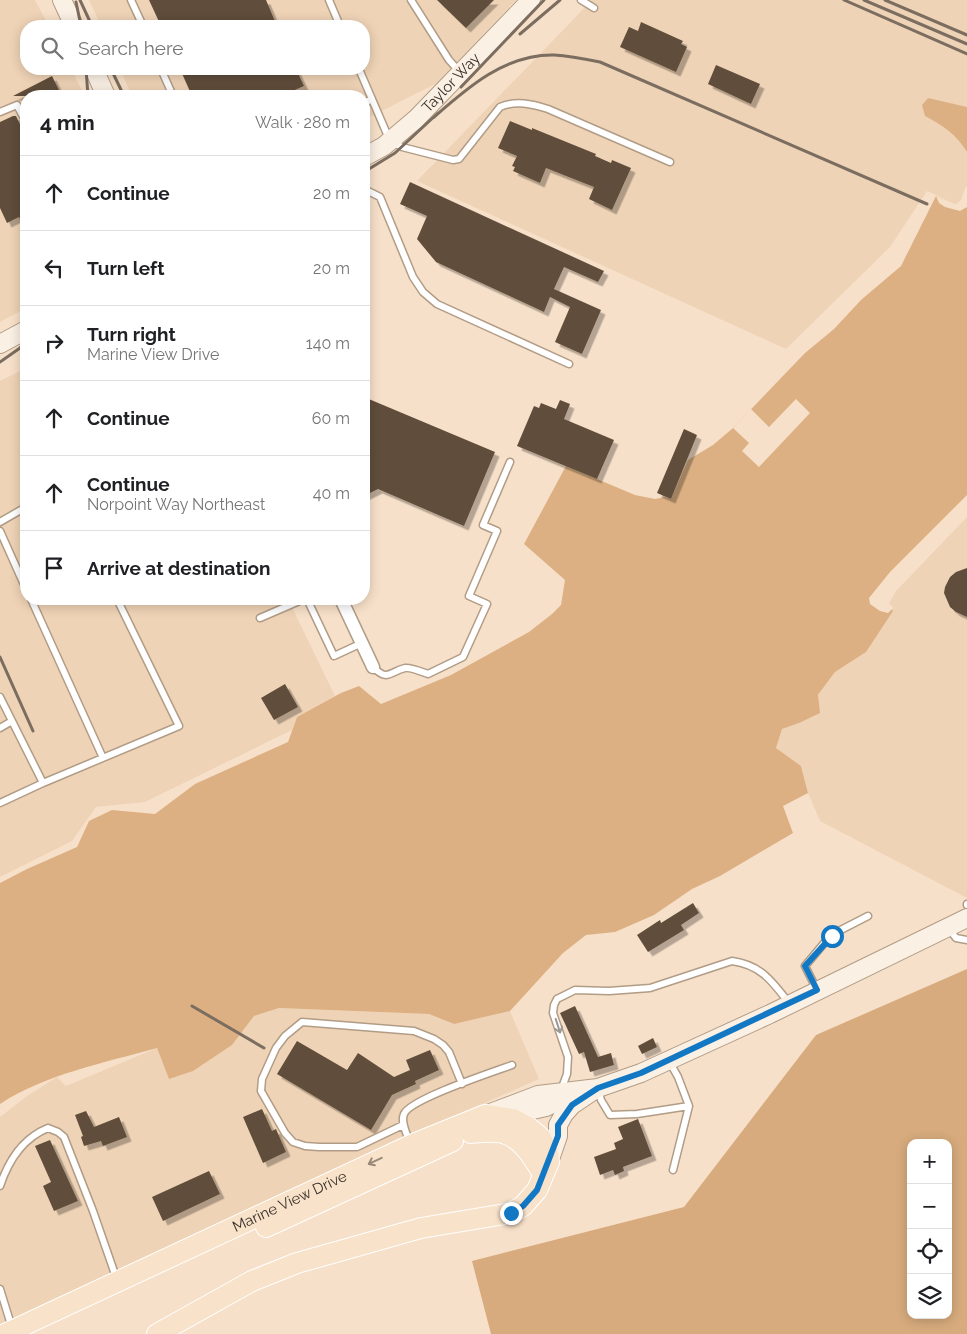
<!DOCTYPE html>
<meta charset="utf-8">
<style>
body{margin:0;font-family:Raleway,sans-serif;background:#f6f6f6;color:#202124}
.controls{position:absolute;right:15px;bottom:15px;display:grid;overflow:hidden;border-radius:10px;box-shadow:0 2px 12px #0003}
.controls button{width:45px;height:45px;display:grid;place-items:center;padding:0;border:0;border-bottom:1px solid #e0e0e0;background:#fff;color:#202124;font:25px sans-serif}
.stop{position:absolute;width:15px;height:15px;margin:-11px;border:4px solid #1378c4;border-radius:50%;background:#fff}
.stop.end{background:#1378c4;border-color:#fff;box-shadow:0 1px 5px #0008}
.list{margin:0;padding:0;list-style:none}
h2{display:flex;justify-content:space-between;align-items:center;height:65px;margin:0;padding:0 20px;font-size:21px}
h2 small{font-size:16px;font-weight:400;color:#757577}
.list li{display:grid;grid-template-columns:32px 1fr auto;gap:15px;align-items:center;box-sizing:border-box;height:75px;padding:0 20px;border-top:1px solid #e0e0e0}
.list b{display:block;font-size:19px;white-space:nowrap}
.list p{margin:0;font-size:16px;white-space:nowrap;color:#757577}
.list em{font-size:16px;font-style:normal;color:#757577}
.icon{flex:none;width:28px;height:28px;fill:none;stroke:currentColor;stroke-width:2;stroke-linecap:round;stroke-linejoin:round}
.map{position:relative;flex:none;width:967px;height:1334px;overflow:hidden}
.search{position:absolute;background:#fff;box-shadow:0 2px 12px #0003;left:20px;top:20px;width:350px;height:55px;display:flex;align-items:center;gap:12px;box-sizing:border-box;padding:0 18px;border-radius:20px;color:#757577;font-size:19px}
.panel{position:absolute;background:#fff;box-shadow:0 2px 12px #0003;left:20px;top:90px;width:350px;height:515px;border-radius:20px}
.map>svg:first-child{display:block}
</style>
<div class="map">
<svg width="967" height="1334" viewBox="0 0 967 1334">
<defs>
<filter id="shadow"><feDropShadow dx="4.5" dy="4.5" stdDeviation="0" flood-color="#0004"/></filter>
</defs>
<rect width="100%" height="100%" fill="#f7e0c9"/>
<path fill="#efd3b6" d="M0,0H35L49,26H26V69H71L85,96H26V308L0,322Z
M89,0H516L437,83L364,120V96H132L120,69H364V26H101Z
M592,0H967V107L928,99L925,116L940,124L961,142L967,152V187H965L961,199L956,204L927,191L890,247L786,349L417,181Z
M26,368V599H288L335,696L297,717L292,730L145,802L96,807L72,841L0,877V381Z
M967,514V898L820,821L808,793L801,766L776,748L782,729L799,723L835,672L866,652L886,603L894,590Z
M279,1008L429,1014L454,1024L510,1011L539,1079L275,1196L0,1326V1117L27,1096L57,1077L66,1086L157,1048L169,1079L232,1045L254,1016Z"/>
<path fill="#d7ab7d" fill-rule="evenodd" d="M967,969V1334H491L472,1261L684,1207L816,1035ZM911,1143H948V1315H911Z"/>
<path fill="#dcb082" d="M928,98L967,107V152C957,135 942,125 925,116L922,105Z
M965,187H967V514L894,590L886,603L893,611L866,652L835,672L818,695L820,713L799,723L782,729L776,748L801,766L808,793L783,806L793,833L720,876L692,889L654,915L615,932L586,935L563,953L510,1011L454,1024L429,1014L279,1008L254,1016L232,1045L193,1071L169,1079L157,1048C104,1063 46,1074 0,1104V883L27,869L77,847L89,821L112,810L155,814L195,784L288,742L297,717L341,693L359,686L381,704L451,675L529,632L552,614L561,605L565,580L524,544L566,466L635,495L655,499L665,497L671,499L688,460L713,445L733,428L805,353L834,329L861,300L901,266L936,196L956,204L961,199Z"/>
<path fill="#f7e0c9" d="M965,187H967V207L960,211L945,207L939,203L936,196L956,204L961,199Z
M796,399L810,413L759,467L742,451L749,443L733,428L751,409L769,427Z
M967,495V517L896,591L889,603L893,608L888,613L880,611L870,604L869,598L890,572Z"/>
<path fill="#614e3a" filter="url(#shadow)" d="M149,0H266L277,26H161Z
M437,0H494L466,28Z
M641,22L683,41L681,44L687,47L676,72L620,47L629,27L638,31Z
M716,65L760,84L751,104L708,84Z
M180,69H296L304,86L281,96H192Z
M52,76L62,96H13Z
M13,116H16L26,137V233L19,217L7,223L0,208V122Z
M510,121L532,130V128L596,154L595,156L611,163L612,160L631,168L612,210L589,199L594,187L546,168L540,183L513,171L515,167L512,166L517,156L498,148Z
M410,182L604,271L598,282L564,267L554,289L601,310L582,354L555,342L570,307L550,297L544,312L436,262L417,239L427,216L400,204Z
M364,397L495,452L464,526L378,489L364,496Z
M560,400L570,404L564,419L614,440L597,479L517,446L534,406L539,408L541,403L556,409Z
M684,429L697,435L671,499L657,493Z
M967,568V617L956,612L950,607L944,593L945,587L950,577L956,572Z
M285,684L298,707L274,720L261,698Z
M693,903L699,913L681,925L684,930L648,952L637,935L660,920L661,923Z
M575,1006L598,1057L611,1053L614,1065L590,1072L584,1052L579,1054L560,1013Z
M653,1038L657,1047L642,1054L638,1046Z
M297,1041L347,1070L358,1053L394,1077L410,1070L406,1060L430,1050L439,1070L415,1081L416,1084L392,1095L371,1130L277,1074Z
M262,1109L272,1131L276,1129L286,1152L263,1163L243,1117Z
M86,1111L94,1127L119,1117L127,1137L103,1146L101,1141L84,1146L81,1137L83,1136L75,1115Z
M638,1119L652,1156L623,1167L624,1171L615,1175L613,1170L600,1175L594,1157L616,1149L614,1143L623,1139L618,1127Z
M50,1140L78,1201L54,1211L43,1186L51,1182L35,1146Z
M209,1171L220,1194L163,1221L152,1197Z"/>
<g fill="none" stroke-linecap="round" stroke-linejoin="round">
<defs>
<path id="lane" d="M131,0L143,26
M329,0L340,26
M411,0L449,60L459,71
M581,0L594,8
M161,69L173,96
M359,69L390,141L402,147L453,160L459,159L500,107C516,100 532,104 548,109L670,162
M364,103L372,99
M0,112L17,105L26,122
M364,189L380,197L413,277L423,292L437,304L569,364
M0,522L26,507
M0,531L26,589
M31,599L103,758
M307,599L334,656L362,643
M260,618L304,599
M373,667C388,682 389,672 405,668C411,667 422,672 428,674L463,657L487,604L469,596L497,531L483,525L510,462
M0,697L43,783L0,803
M0,728L12,721
M43,783L179,726L117,599
M967,904V905
M949,929L956,938L967,940
M817,990L805,966L831,935L868,916
M669,1061L678,1077L689,1106L673,1170
M598,1089L601,1100L610,1115L637,1114L689,1106
M561,1090L567,1074L568,1057L553,1013L554,1005L557,999L575,990L609,991L650,988L732,961C761,965 772,981 789,1003
M403,1125L357,1147H319L305,1146L293,1142L285,1133L261,1091L262,1079L276,1048L285,1036L302,1022L414,1031L434,1039L443,1045L449,1052L462,1084
M410,1144C408,1135 400,1123 404,1114C410,1099 493,1072 512,1065
M0,1186C8,1162 23,1138 48,1128L58,1132L64,1137L93,1211L117,1280
M0,1289L12,1328"/>
<path id="street" d="M341,599L373,667"/>
<g id="secondary">
<path d="M62,0L74,26"/>
<path d="M94,69L106,96"/>
<path id="s1" d="M364,157L384,146L416,119L531,0"/>
<path d="M0,344L26,330"/>
<path d="M515,1114L546,1107L566,1097"/>
<path d="M485,1115L538,1095L598,1088L641,1073L770,1014L967,918"/>
<path d="M549,1162L558,1136V1125L564,1114L572,1105L596,1089"/>
</g>
<g id="primary">
<path d="M471,1133C482,1132 496,1130 506,1134C523,1140 534,1159 543,1174"/>
<path d="M266,1227L453,1141"/>
<path id="s2" d="M5,1334L411,1145L485,1115L513,1119L528,1127L541,1138L548,1153L549,1162L537,1190L523,1206L511,1213L421,1228L297,1263L252,1281L157,1334"/>
</g>
</defs>
<use href="#lane" stroke="#b19c86" stroke-width="9"/>
<use href="#street" stroke="#b19c86" stroke-width="15"/>
<use href="#secondary" stroke="#b19c86" stroke-width="20"/>
<use href="#primary" stroke="#fff" stroke-width="22"/>
<use href="#lane" stroke="#fff" stroke-width="6"/>
<use href="#street" stroke="#fff" stroke-width="12"/>
<use href="#secondary" stroke="#fbf0e4" stroke-width="18"/>
<use href="#primary" stroke="#f8e2ca" stroke-width="20"/>
<path stroke="#7b6d5f" stroke-width="3" d="M80,0L92,26
M844,0L967,54
M864,0L967,44
M885,0L967,35
M76,2L81,26
M520,34L560,0
M86,69L88,96
M111,69L124,96
M461,87L544,0
M433,118C467,88 505,54 554,55C569,56 585,59 600,62L927,204
M364,172L395,153L438,113
M0,362L20,348L26,341
M0,657L33,731
M192,1006L264,1048"/>
</g>
<defs><path id="oneway-shaft" d="M-6 0H5M1.5-3L5.5 0L1.5 3" fill="none" stroke-width="1.6" stroke-linecap="round" stroke-linejoin="round" transform="scale(1.25)"/></defs>
<use stroke="#9c9893" href="#oneway-shaft" transform="translate(558 1026) rotate(72)"/>
<use stroke="#988978" href="#oneway-shaft" transform="translate(375 1161) rotate(155)"/>
<g fill="none" stroke-linecap="round" stroke-linejoin="round">
<path stroke="#1378c4" stroke-width="6" d="M511,1213L523,1206L537,1190L558,1136V1125L572,1105L598,1088L641,1073L817,990L805,966L832,936"/>
</g>
<g text-anchor="middle" stroke-width="5" stroke-linejoin="round" paint-order="stroke">
<g font-size="15" fill="#393027" stroke="#fdefe1">
<text dy="5" stroke="none"><textPath href="#s1" startOffset="115">Taylor Way</textPath></text>
<text dy="5" stroke="none"><textPath href="#s2" startOffset="314">Marine View Drive</textPath></text>
</g>
</g>
</svg>
<div class="controls">
<button>+</button>
<button>−</button>
<button><svg class="icon" aria-label="locate" viewBox="0 0 24 24"><circle cx="12" cy="12" r="6"/><path d="M12 2v4M12 18v4M2 12h4M18 12h4"/></svg></button>
<button><svg class="icon" aria-label="layers" viewBox="0 0 24 24"><path d="M12 4l9 5-9 5-9-5zM3 14l9 5 9-5"/></svg></button>
</div>
<div class="stop" style="left:832px;top:936px"></div>
<div class="stop end" style="left:511px;top:1213px"></div>
<div class="search"><svg class="icon" aria-label="search" viewBox="0 0 24 24"><circle cx="10" cy="10" r="6"/><path d="M15 15l6 6"/></svg>Search here</div>
<section class="panel">
<h2>4 min<small>Walk · 280 m</small></h2>
<ul class="list">
<li><svg class="icon" aria-label="ahead" viewBox="0 0 24 24"><path d="M12 20V5M6 11l6-6 6 6"/></svg><div><b>Continue</b></div><em>20 m</em></li>
<li><svg class="icon" aria-label="left" viewBox="0 0 24 24"><path d="M17 20v-9H6M10 6l-5 5 5 5"/></svg><div><b>Turn left</b></div><em>20 m</em></li>
<li><svg class="icon" aria-label="right" viewBox="0 0 24 24"><path d="M7 20v-9h11M14 6l5 5-5 5"/></svg><div><b>Turn right</b><p>Marine View Drive</p></div><em>140 m</em></li>
<li><svg class="icon" aria-label="ahead" viewBox="0 0 24 24"><path d="M12 20V5M6 11l6-6 6 6"/></svg><div><b>Continue</b></div><em>60 m</em></li>
<li><svg class="icon" aria-label="ahead" viewBox="0 0 24 24"><path d="M12 20V5M6 11l6-6 6 6"/></svg><div><b>Continue</b><p>Norpoint Way Northeast</p></div><em>40 m</em></li>
<li><svg class="icon" aria-label="arrive" viewBox="0 0 24 24"><path d="M6 21V4h12l-3 4 3 4H6"/></svg><div><b>Arrive at destination</b></div></li>
</ul>
</section>
</div>
